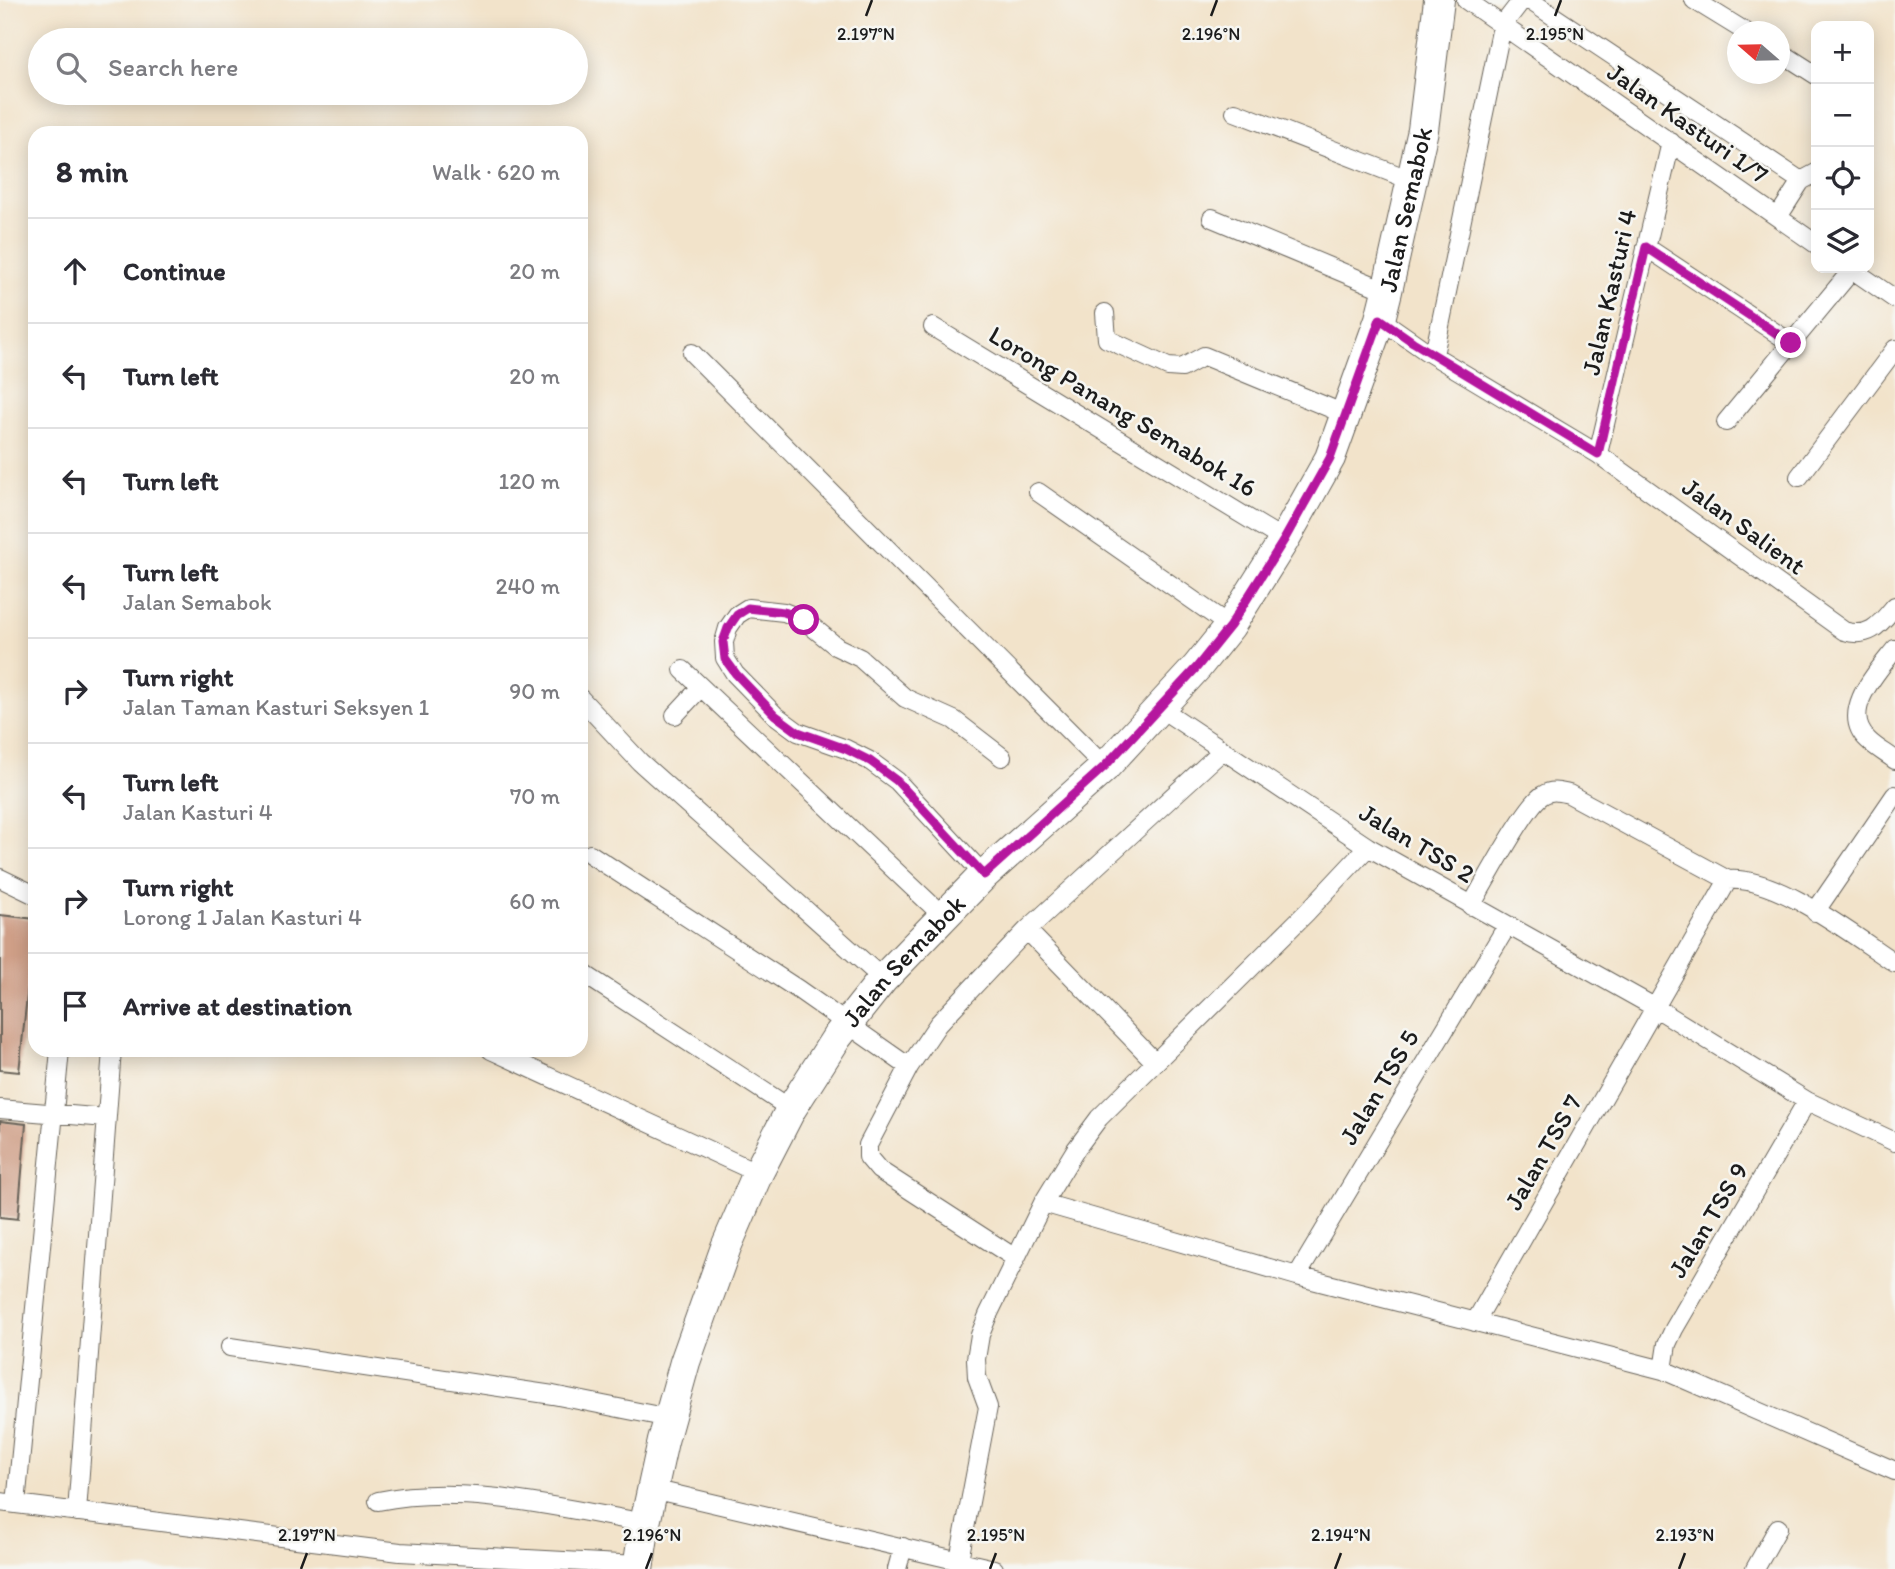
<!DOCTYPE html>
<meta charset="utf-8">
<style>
body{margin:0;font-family:Itim,sans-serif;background:#f2f2f3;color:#2b2b33}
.controls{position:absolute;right:21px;top:21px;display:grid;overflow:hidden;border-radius:14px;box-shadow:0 4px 18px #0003}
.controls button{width:63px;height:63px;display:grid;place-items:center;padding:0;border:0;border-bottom:2px solid #e1e1e2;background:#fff;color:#2b2b33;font:35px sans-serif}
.compass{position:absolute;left:1727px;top:21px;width:63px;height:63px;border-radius:50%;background:#fff;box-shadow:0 4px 18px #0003;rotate:290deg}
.stop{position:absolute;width:21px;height:21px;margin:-16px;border:5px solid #b5179e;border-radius:50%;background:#fff}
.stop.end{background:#b5179e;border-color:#fff;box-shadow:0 2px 7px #0008}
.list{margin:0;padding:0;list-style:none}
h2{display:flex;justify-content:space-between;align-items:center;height:91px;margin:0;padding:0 28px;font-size:30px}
h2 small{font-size:23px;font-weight:400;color:#7c7c81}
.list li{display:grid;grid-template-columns:46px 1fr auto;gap:21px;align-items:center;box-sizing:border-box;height:105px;padding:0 28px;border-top:2px solid #e1e1e2}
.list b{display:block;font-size:26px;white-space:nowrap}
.list p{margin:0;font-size:23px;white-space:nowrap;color:#7c7c81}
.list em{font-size:23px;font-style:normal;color:#7c7c81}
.icon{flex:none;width:38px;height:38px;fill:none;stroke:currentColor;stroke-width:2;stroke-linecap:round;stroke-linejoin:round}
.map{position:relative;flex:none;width:1895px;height:1569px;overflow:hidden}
.search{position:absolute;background:#fff;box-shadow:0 4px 18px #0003;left:28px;top:28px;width:560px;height:77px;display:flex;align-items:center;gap:18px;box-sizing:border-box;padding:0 24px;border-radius:38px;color:#7c7c81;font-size:26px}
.panel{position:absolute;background:#fff;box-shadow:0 4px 18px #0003;left:28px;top:126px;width:560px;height:931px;border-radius:21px}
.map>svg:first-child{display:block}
</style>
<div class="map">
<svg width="1895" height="1569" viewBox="0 0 1895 1569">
<rect width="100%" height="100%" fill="#f6f6f2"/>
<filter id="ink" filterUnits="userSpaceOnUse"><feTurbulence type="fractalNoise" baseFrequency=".0143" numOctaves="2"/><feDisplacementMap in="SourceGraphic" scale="14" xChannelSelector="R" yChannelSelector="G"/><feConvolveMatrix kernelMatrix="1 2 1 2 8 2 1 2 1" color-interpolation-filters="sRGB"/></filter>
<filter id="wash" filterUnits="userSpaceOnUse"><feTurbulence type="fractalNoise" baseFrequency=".00686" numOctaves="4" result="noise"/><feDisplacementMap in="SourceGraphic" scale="28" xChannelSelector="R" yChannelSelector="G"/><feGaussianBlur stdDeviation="1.57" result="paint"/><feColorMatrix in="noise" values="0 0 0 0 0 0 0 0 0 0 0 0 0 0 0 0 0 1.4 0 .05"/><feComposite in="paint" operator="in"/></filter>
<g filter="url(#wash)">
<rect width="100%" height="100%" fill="#f2e3ca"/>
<g id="blocks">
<path fill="#cf9f87" d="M0,915L35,919L19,1072L0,1070Z
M0,1121L26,1124L18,1219L0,1217Z"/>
</g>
</g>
<g filter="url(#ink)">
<use href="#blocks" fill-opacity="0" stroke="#676259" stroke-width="2"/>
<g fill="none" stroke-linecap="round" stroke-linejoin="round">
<defs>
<path id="street" d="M1466,0L1816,244
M1529,0L1801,181
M1694,0L1746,32
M1780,52L1816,75
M1235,112L1413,181
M1778,217L1801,181L1816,173
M1212,218L1387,291
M1646,247L1791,343
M1850,268L1895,299
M1105,313L1107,339L1168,367L1182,368L1204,356L1347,415
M1380,319L1426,351L1598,454L1844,631C1870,639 1880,624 1895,606
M933,327L1284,540
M692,353L1105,767
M1434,355L1502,26L1522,0
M1726,422L1852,270
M1598,454L1671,142
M1799,477L1895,349
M1038,492L1230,626
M1895,649C1878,671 1838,712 1868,740C1876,748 1886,753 1895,760
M683,670L943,916
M581,699L640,762L883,979
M1160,708L1368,847L1656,1008L1807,1101L1895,1142
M675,715L701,687
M590,854L799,990L909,1067
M984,875L897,781L870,761L846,749L798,732L775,715L735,674L725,658L724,642L728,628L737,615L748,608L784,612L804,620L837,647L860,658L905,698L954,720L1002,757
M0,878L35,895
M1728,880C1776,875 1854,936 1895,963
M1471,906C1483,886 1527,803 1543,795C1552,789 1560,792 1569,794L1728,880
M1815,912L1895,795
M1027,930L1154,1061
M581,972L791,1109
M491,1050L758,1173
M0,1109L106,1118
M1043,1203L1297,1276L1663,1370L1895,1471
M1015,1258L879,1170L868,1157V1145L909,1067L938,1024L1027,930L1222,751
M1297,1276L1507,926
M1475,1322L1728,880
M230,1347L553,1395L669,1418
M1663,1370L1667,1344L1674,1329L1807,1101
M652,1489L994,1569
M378,1501C463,1483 561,1508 645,1523
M0,1502L400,1552L638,1565
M16,1504L60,1050
M77,1512L112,1050
M959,1560L988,1407L977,1377L976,1359L980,1335L988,1315L1043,1203L1076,1149L1099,1118L1306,913L1368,847
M897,1569L903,1547
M1755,1569L1778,1528"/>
<g id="primary">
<path id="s1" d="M638,1569L645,1523L663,1441L685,1362L726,1247L758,1173L791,1109L837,1037L883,979L984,875L1105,767L1197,667L1230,626L1284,540L1330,458L1380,319L1387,291L1423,130L1439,0"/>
</g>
</defs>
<use href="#street" stroke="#676259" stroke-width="20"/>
<use href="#primary" stroke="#676259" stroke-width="32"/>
<use href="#street" stroke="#fff" stroke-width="18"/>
<use href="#primary" stroke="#fff" stroke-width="30"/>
</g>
</g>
<g fill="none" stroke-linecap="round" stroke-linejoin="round" filter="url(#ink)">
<path stroke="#b5179e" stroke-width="9" d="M804,620L784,612L748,608L737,615L728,628L723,642L725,659L736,674L775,715L798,732L846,749L870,761L897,781L984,875L1105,766L1197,667L1230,626L1284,540L1330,458L1380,319L1413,342L1598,454L1646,247L1791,343"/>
</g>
<path fill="none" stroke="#1c1c1c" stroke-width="2.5" d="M866,16L872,0M1211,16L1217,0M1555,16L1561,0M301,1569L307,1553M646,1569L652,1553M990,1569L996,1553M1335,1569L1341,1553M1679,1569L1685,1553"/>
<g text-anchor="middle" stroke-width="5" stroke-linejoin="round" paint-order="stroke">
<g font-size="26" fill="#1c1c1c" stroke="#f6f6f2">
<text transform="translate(1688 123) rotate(35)" y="9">Jalan Kasturi 1/7</text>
<text dy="9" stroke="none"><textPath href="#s1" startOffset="1598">Jalan Semabok</textPath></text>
<text transform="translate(1609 292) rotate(-77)" y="9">Jalan Kasturi 4</text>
<text transform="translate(1123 411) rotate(31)" y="9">Lorong Panang Semabok 16</text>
<text transform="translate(1744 526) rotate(36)" y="9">Jalan Salient</text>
<text transform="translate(1417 843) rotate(31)" y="9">Jalan TSS 2</text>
<text dy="9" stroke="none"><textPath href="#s1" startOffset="674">Jalan Semabok</textPath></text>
<text transform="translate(1379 1087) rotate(-59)" y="9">Jalan TSS 5</text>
<text transform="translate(1543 1152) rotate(-60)" y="9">Jalan TSS 7</text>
<text transform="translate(1708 1220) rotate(-59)" y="9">Jalan TSS 9</text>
</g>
</g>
<g font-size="18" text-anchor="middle" fill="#1c1c1c" stroke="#f6f6f2" stroke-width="5" stroke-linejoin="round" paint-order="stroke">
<text x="866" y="40">2.197°N</text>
<text x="1211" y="40">2.196°N</text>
<text x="1555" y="40">2.195°N</text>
<text x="307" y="1541">2.197°N</text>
<text x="652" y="1541">2.196°N</text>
<text x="996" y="1541">2.195°N</text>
<text x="1341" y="1541">2.194°N</text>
<text x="1685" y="1541">2.193°N</text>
</g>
</svg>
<div class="controls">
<button>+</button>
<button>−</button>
<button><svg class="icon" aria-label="locate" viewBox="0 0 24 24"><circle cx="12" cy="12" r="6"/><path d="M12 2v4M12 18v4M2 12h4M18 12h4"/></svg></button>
<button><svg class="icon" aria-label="layers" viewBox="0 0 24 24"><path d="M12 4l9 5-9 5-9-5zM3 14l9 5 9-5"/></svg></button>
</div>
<svg class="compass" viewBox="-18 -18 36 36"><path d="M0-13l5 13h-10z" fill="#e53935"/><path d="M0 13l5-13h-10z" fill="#7c7c81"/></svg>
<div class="stop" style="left:804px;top:620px"></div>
<div class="stop end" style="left:1791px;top:343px"></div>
<div class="search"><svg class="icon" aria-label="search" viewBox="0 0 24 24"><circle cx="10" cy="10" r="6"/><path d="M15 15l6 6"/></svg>Search here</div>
<section class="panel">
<h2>8 min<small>Walk · 620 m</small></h2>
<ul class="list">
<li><svg class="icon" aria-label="ahead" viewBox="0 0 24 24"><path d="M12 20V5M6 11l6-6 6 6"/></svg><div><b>Continue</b></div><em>20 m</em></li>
<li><svg class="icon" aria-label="left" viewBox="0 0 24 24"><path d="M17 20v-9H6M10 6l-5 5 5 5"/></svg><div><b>Turn left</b></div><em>20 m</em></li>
<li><svg class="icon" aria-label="left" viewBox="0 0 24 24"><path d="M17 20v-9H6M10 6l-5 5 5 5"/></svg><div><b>Turn left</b></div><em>120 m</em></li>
<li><svg class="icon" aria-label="left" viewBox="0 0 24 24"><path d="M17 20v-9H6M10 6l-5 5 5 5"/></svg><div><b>Turn left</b><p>Jalan Semabok</p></div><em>240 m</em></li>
<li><svg class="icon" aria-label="right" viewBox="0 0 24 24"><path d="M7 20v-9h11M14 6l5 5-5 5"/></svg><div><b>Turn right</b><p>Jalan Taman Kasturi Seksyen 1</p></div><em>90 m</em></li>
<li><svg class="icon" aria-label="left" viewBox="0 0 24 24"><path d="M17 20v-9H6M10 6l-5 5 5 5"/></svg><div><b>Turn left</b><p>Jalan Kasturi 4</p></div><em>70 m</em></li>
<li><svg class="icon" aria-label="right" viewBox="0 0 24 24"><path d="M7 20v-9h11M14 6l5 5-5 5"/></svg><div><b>Turn right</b><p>Lorong 1 Jalan Kasturi 4</p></div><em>60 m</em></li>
<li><svg class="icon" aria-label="arrive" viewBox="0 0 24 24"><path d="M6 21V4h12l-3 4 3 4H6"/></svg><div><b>Arrive at destination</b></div></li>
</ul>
</section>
</div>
